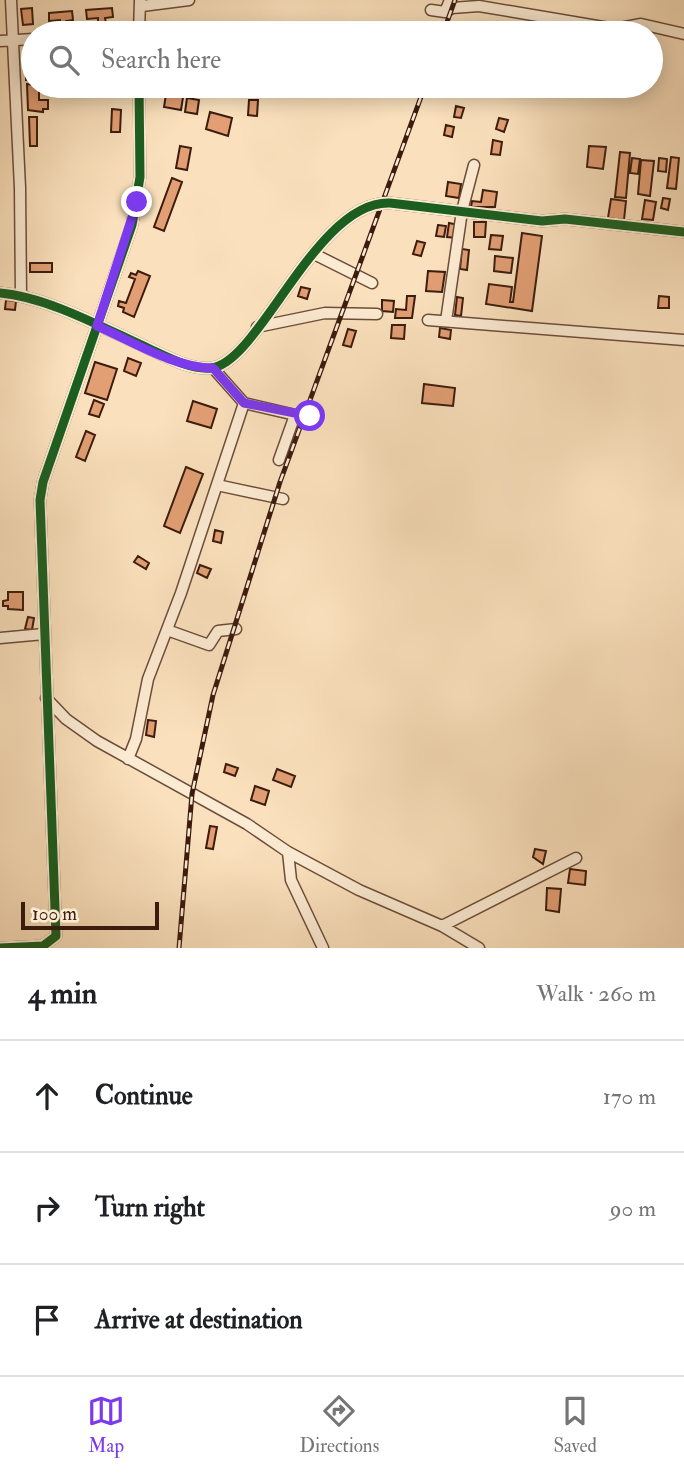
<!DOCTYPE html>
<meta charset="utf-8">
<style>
body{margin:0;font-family:"IM FELL Double Pica",serif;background:#f2f2f2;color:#202124}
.scale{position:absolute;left:21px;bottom:18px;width:138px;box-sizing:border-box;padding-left:7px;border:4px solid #3c1c0f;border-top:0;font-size:19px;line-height:24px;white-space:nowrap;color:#3c1c0f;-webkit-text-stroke:5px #fcebd3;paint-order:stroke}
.stop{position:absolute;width:21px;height:21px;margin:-16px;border:5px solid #7c3aed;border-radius:50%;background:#fff}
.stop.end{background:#7c3aed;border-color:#fff;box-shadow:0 2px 7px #0008}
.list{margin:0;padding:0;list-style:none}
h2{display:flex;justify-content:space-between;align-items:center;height:91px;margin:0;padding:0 28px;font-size:30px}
h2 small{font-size:23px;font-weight:400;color:#757577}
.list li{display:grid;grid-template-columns:46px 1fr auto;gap:21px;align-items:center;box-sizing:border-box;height:112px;padding:0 28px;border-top:2px solid #e0e0e0}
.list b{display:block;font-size:26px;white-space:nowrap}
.list em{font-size:23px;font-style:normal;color:#757577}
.icon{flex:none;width:38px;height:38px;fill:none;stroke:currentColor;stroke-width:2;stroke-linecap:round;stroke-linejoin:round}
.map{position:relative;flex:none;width:684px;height:948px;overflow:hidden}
.search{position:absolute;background:#fff;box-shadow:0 4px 18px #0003;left:21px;right:21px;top:21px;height:77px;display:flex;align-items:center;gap:18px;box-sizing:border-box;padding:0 24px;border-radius:38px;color:#757577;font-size:26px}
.sheet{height:427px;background:#fff}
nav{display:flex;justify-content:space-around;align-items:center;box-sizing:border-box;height:98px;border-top:2px solid #e0e0e0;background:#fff;font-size:19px;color:#757577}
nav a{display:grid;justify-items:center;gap:4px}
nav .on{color:#7c3aed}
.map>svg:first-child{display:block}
</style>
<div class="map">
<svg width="684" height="948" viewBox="0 0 684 948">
<rect width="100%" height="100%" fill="#fae0bc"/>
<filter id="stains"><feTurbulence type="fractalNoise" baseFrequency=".00286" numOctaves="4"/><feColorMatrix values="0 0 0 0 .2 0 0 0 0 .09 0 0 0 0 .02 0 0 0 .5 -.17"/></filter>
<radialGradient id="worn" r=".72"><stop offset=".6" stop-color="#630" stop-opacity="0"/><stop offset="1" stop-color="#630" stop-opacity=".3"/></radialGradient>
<path fill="#e39f74" stroke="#3c1c0f" stroke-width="2" d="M32,8L33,24L23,25L21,9Z
M112,8L113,17L105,18L106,23L98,24V18L87,19L86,10Z
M72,11L73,20L66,21V24L60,25V20L49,21V13Z
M33,52V80H26V53Z
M27,84L39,86V100H48V109H43V112L28,110Z
M167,88L184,91L181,110L164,107Z
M187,98L199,100L197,114L185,112Z
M249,100H258L257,116L248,115Z
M456,106L464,108L461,118L454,117Z
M112,109L121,110L120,132H111Z
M210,112L232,118L228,136L206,129Z
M29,117H37V146H30Z
M499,118L508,120L504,132L496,129Z
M446,125L454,127L452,137L444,135Z
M493,140L502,142L500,155L491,154Z
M180,146L191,148L187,170L176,168Z
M589,146L606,147L603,169L587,167Z
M620,152L630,153L626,198L615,197Z
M671,157L679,158L676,189L667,188Z
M632,158L640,159L638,174L630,173Z
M659,158L667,159L666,172L658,171Z
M641,160L654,161L650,196L638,194Z
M172,178L182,182L164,231L154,227Z
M448,182L461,184L459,198L446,196Z
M483,190L497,192L495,207H471L472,201L481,202Z
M663,198L670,199L668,210L661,208Z
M611,199L626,201L624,220L608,218Z
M645,200L656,202L653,220L642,219Z
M474,222H486L485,237H474Z
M449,223L459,225L457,238L447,237Z
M438,225L446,226L444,237L436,236Z
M522,233L542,236L532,311L486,304L489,284L512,287L510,302H513Z
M491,235L503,236L501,250L489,249Z
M417,241L425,243L421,256L413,254Z
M462,249L469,250L467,270L460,269Z
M495,256L513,258L511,273L494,271Z
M30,263H52V272H30Z
M138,271L150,276L134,317L123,312L124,308L118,306L119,301L126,303L135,279L129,277L131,273L136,275Z
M428,271L445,272L442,292L426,291Z
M301,287L310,289L307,299L298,296Z
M407,296H415L412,318H395L396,309L406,310Z
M659,296L669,297V308H658Z
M457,297L463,298L461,316L455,315Z
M6,300L16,301L15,310L5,309Z
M382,300L394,301L393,312L382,311Z
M392,325H405L404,339L391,338Z
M440,328L451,330L450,339L439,337Z
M348,329L356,331L351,347L343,345Z
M128,358L141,363L136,376L124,371Z
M95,362L117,369L107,400L85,393Z
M424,384L455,388L453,406L422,403Z
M94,400L104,404L99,417L89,414Z
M193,401L217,409L211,428L187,421Z
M86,431L95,435L85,461L76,457Z
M186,467L203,474L180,533L164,526Z
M215,530L223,532L221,543L213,541Z
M138,556L149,563L146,569L134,562Z
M200,565L211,569L207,578L197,573Z
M8,592H23V610L8,609V606H3V601L8,600Z
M28,617L34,618L32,630L25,629Z
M148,720L156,721L154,737L146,735Z
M226,764L238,768L235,776L224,772Z
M277,769L295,776L291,787L273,780Z
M255,786L269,791L265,805L251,800Z
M210,826L217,827L213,849L206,848Z
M535,849L546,851L543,864L533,857Z
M570,869L586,871L585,885L568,883Z
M547,888L561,889L559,912L546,910Z"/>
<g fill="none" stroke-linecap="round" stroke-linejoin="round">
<defs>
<path id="minor" d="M11,0L20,188L21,296
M142,6L189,0
M431,10L445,12L450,0
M445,12L452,8L479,6L615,29L641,24L684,34
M139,33L140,0
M0,41L33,39
M314,254L372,283
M0,293C48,297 105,329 150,349C167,357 191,370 211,368C259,364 316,200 390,203L542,221L565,219L684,232
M428,320L684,340
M446,321L462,211L474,165
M257,327L325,313L377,314
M244,403L304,417L314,411
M279,460L295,415
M217,485L283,499
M167,630L209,645L218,631L236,629
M0,638L44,634
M46,698L66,719L97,741L247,824L288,852L359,890L442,926L479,948
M128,759L136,739L148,679L181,593L244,403L213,368
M288,852L291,880L323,948
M442,926L576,858
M0,948L43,946L56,936L40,500L43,482L132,225L140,177L139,86"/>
</defs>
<use href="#minor" stroke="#6c4d3a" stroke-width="13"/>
<use href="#minor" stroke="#fcebd3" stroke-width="10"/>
<defs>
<path id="rail" d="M443,33L455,0
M179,948L192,794L213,695L280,482L425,86"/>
</defs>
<use href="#rail" stroke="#3c1c0f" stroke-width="5"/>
<use href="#rail" stroke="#fcebd3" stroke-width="2.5" stroke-dasharray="8" stroke-linecap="butt"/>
<defs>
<path id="cycleway" d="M0,293C48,297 105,329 150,349C167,357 191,370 211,368C259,364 316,200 390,203L542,221L565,219L684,232
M0,948L43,946L56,936L40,500L43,482L132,225L140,177L139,86"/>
</defs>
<use href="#cycleway" stroke="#fcebd3" stroke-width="13"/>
<use href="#cycleway" stroke="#1b5e20" stroke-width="9"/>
</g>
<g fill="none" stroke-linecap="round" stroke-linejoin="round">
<path stroke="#7c3aed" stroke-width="9" d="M137,202L97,326C132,341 174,368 213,368L244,403L310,416"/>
</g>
<rect width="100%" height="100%" filter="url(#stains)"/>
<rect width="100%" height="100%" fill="url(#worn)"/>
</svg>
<div class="scale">100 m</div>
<div class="stop" style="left:310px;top:416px"></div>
<div class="stop end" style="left:137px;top:202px"></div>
<div class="search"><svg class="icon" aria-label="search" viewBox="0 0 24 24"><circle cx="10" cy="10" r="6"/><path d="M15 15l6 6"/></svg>Search here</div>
</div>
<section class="sheet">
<h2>4 min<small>Walk · 260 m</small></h2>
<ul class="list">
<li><svg class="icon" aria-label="ahead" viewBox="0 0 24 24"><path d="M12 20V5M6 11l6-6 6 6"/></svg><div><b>Continue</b></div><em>170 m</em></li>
<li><svg class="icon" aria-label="right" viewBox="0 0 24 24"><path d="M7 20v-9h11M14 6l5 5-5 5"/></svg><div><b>Turn right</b></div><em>90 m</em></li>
<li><svg class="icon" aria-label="arrive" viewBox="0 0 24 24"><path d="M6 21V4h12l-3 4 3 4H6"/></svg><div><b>Arrive at destination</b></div></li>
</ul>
</section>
<nav>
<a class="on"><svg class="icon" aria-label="map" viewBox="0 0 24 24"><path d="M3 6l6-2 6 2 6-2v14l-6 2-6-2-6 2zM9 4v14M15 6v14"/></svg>Map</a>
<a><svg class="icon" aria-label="directions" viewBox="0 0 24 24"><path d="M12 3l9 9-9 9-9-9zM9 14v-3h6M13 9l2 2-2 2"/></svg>Directions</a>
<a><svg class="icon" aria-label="saved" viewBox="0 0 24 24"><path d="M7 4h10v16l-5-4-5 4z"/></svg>Saved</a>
</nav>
